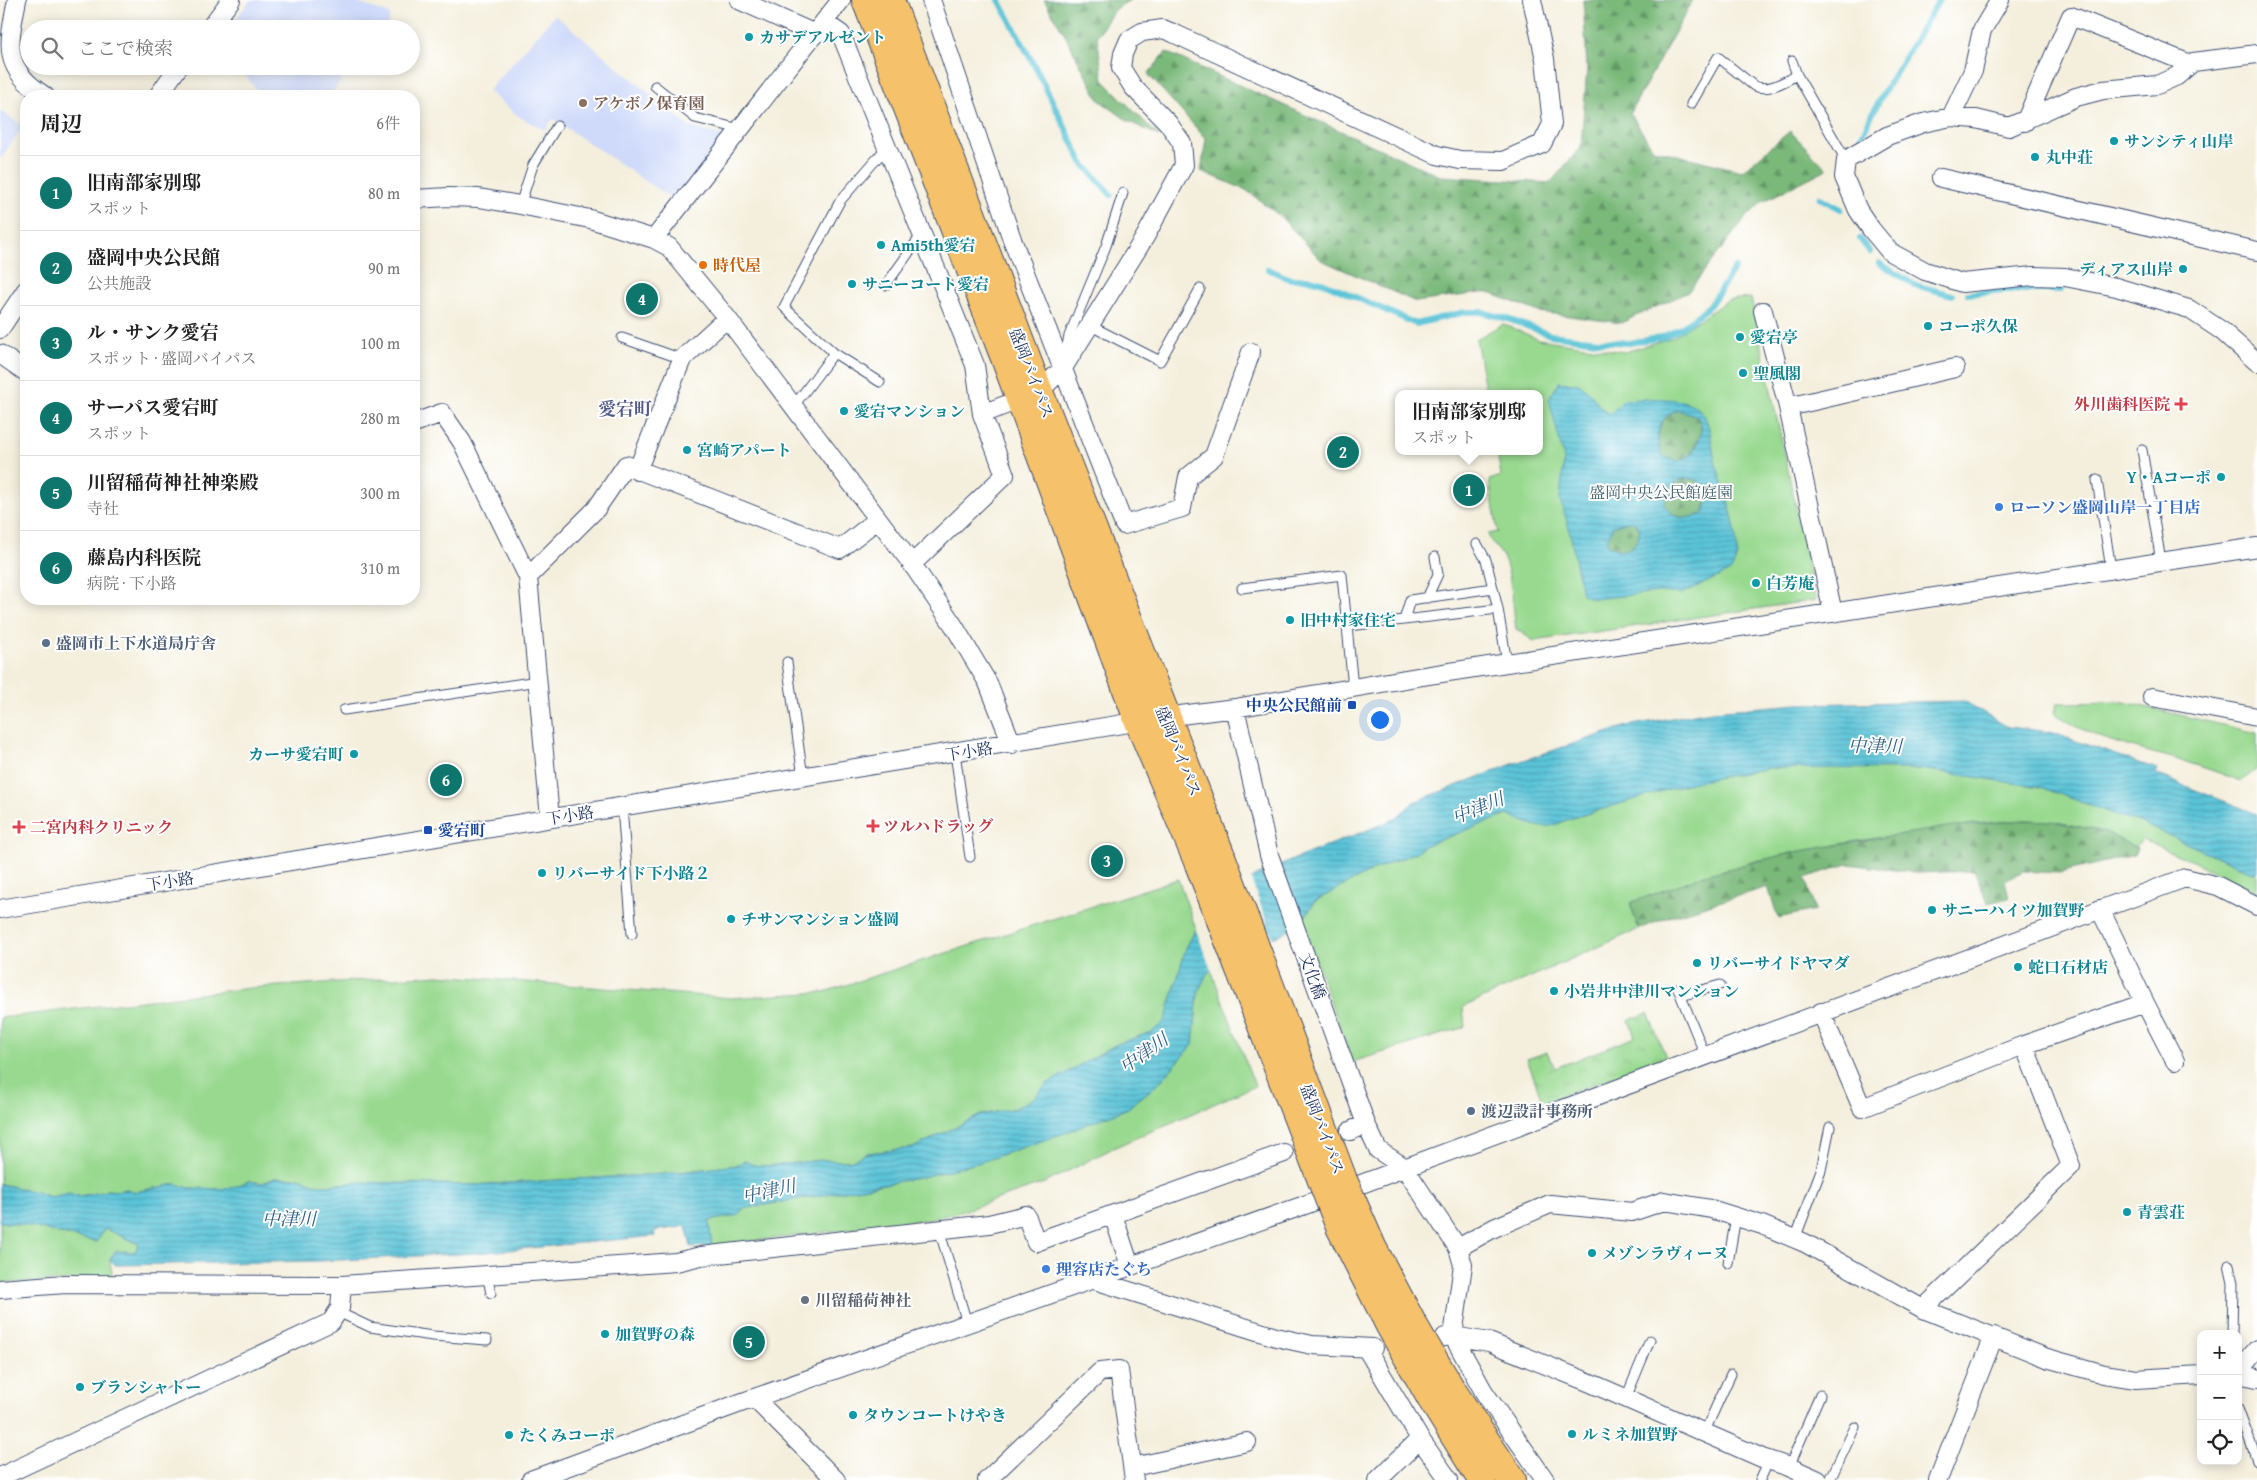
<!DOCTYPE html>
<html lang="ja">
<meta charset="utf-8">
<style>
body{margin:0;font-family:"Gentium Book Plus","Noto Serif JP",serif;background:#f6f6f6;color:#222}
.controls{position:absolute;right:15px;bottom:15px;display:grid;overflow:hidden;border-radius:10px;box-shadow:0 2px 12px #0003}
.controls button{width:45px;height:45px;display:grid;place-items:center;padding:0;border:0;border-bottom:1px solid #e0e0e0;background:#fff;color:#222;font:25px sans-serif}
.you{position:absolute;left:1379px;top:719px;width:18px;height:18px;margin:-12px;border:4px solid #fff;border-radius:50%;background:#1a73e8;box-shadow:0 0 0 8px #1a73e833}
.badge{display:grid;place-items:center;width:32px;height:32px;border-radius:50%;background:#0f766e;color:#fff;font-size:16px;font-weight:700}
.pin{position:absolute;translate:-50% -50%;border:2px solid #fff;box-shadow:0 1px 5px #0006}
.popup{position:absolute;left:1395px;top:390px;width:148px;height:65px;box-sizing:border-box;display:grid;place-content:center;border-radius:10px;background:#fff;filter:drop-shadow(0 1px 4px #0005);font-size:16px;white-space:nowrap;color:#767676}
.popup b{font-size:19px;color:#222}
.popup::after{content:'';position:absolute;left:50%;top:100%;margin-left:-10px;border:10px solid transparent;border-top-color:#fff}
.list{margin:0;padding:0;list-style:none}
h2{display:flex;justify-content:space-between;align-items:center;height:65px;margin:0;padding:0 20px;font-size:21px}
h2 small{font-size:16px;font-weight:400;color:#767676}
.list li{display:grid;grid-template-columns:32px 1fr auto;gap:15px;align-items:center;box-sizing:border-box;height:75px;padding:0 20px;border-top:1px solid #e0e0e0}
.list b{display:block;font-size:19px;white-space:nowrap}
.list p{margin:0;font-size:16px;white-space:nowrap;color:#767676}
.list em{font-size:16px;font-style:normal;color:#767676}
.icon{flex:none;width:28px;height:28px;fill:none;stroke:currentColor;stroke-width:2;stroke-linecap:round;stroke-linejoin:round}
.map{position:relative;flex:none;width:2257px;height:1480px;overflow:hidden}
.search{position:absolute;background:#fff;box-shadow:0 2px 12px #0003;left:20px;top:20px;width:400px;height:55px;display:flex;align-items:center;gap:12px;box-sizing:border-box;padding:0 18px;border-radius:28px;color:#767676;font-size:19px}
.panel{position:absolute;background:#fff;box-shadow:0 2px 12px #0003;left:20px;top:90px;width:400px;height:515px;border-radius:20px}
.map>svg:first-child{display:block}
</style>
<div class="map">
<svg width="2257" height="1480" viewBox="0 0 2257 1480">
<defs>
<pattern id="forest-firs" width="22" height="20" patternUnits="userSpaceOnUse" patternTransform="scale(1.25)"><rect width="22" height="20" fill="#7ab97a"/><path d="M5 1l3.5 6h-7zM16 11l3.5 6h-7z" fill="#639767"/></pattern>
<pattern id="park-tufts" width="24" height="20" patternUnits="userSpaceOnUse" patternTransform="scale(1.25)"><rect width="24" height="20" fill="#98d98f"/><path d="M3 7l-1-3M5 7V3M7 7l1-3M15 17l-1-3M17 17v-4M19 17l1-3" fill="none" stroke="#82bb7e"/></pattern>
<pattern id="water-rules" width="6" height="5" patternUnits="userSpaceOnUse" patternTransform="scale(1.25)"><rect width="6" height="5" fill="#5bc4d8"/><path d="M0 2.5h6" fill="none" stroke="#4aa0b2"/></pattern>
</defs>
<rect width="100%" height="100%" fill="#fff"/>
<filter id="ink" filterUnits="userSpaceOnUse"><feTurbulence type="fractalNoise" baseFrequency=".02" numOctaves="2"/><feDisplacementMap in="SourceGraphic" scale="10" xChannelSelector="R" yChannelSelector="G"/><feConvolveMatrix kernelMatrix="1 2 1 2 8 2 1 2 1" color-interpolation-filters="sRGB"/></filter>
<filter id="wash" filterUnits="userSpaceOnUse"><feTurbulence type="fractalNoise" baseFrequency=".0096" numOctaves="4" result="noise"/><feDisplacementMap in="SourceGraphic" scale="20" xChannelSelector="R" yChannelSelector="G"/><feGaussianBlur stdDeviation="1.12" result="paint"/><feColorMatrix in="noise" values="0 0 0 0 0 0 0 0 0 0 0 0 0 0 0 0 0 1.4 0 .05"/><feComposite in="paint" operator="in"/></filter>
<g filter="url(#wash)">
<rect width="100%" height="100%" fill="#f4efdd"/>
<path fill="#cfdafa" d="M250,0H350L390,14L387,29H229Z
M555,15L690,127L725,136L675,201L553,119L545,130L518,116L488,91Z
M238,66H352L330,96H261Z
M0,110L23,126L0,160Z"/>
<path fill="#98d98f" stroke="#5a8476" d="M1751,298L1816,600L1534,641L1516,629C1513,609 1512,574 1503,557C1498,548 1491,544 1488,534L1498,532L1489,480L1501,476L1497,451H1539V394H1486L1476,339L1503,324L1538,339L1625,352L1673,337L1728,300Z
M2124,702L2257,733V769L2241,781C2214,771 2186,761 2157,754C2120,744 2086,736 2055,713L2057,703Z
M1769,768L1923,769L2040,787L2145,825L2254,873L2257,871V892L2190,860L2143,840L2135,847L2105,832L2051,821L2024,820L1974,824L1856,841L1751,862L1630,903L1639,929L1463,1007L1465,1027L1352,1062L1302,922L1315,901L1367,873L1416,852L1426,845L1507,815C1532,822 1541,833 1566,820L1689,783Z
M1178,879L1196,929L1186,948L1165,1022L1152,1032L1117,1044L1047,1084L1034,1098L1016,1108L981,1115L913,1148L867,1153L850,1161H844L823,1160L767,1166H754L745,1161L737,1165L664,1174L472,1185L360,1182L329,1185H318L300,1178H275L263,1183L249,1181L234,1187L220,1189L189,1188L176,1184L134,1192L127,1189L116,1191L107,1190L103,1192L79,1196L69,1193L50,1197L37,1192L0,1184V1018L250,988L438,975L731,998L824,992Z
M1211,970L1255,1086L1113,1148L1047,1182L960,1212L925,1220L712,1246L709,1221L731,1217L742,1209L918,1178L981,1162L1070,1131L1128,1108L1158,1084L1193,1045L1198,993L1206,975Z
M0,1222L25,1225L96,1242L105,1229L108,1230L139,1244L135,1252L123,1251L111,1256L110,1261L113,1279L0,1283Z"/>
<path fill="url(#forest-firs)" stroke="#4a746c" d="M1044,0H1130L1115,9L1097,36L1103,80L1159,136L1128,121L1099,100L1065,35Z
M1583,0H1693L1630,113L1653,149L1742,171L1790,131L1827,169L1762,202L1743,221L1688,292L1621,323L1539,312L1487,292L1416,302L1321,260L1280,216L1246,190L1201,171L1206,139L1148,74L1166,52L1440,176L1550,183L1581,147L1587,68Z
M1678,410C1684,412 1692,413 1697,417C1709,427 1693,462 1677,461C1673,461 1666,457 1662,455C1654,438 1658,417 1678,410Z
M1690,478L1700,482L1709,492L1703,514C1686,520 1676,520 1663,505C1667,490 1674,479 1690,478Z
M1631,520L1640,528C1638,549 1625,557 1607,544L1608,538L1613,526Z
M2024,820L2051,821L2105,832L2137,848L2134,855L2059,873L2023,871L2005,880L2009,898L1988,903L1974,871L1917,873L1848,864L1805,878L1815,910L1778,918L1768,887L1669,917L1639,929L1630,903L1704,875L1794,852L1947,827Z"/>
<path fill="url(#park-tufts)" stroke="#5a8476" d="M1648,1013L1666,1057L1543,1103L1527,1059L1547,1052L1555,1068L1635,1037L1629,1020Z"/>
<path fill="url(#water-rules)" stroke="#3b7a9b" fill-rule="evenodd" d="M1559,382C1564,383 1570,382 1575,383C1591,387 1596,408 1610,414L1624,400C1643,399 1684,395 1699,409C1712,422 1711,447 1716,464C1725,493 1737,521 1737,553C1737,558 1734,565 1731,571L1681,594L1659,592L1593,599L1582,594L1569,528L1560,499L1564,459L1549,399ZM1678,410C1684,412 1692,413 1697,417C1709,427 1693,462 1677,461C1673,461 1666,457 1662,455C1654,437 1657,417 1678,410ZM1690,478L1700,482L1709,492L1708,502L1703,514C1686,520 1675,520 1664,505C1667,490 1674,479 1690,478ZM1631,520L1640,528C1638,549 1624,557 1607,544L1608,538L1613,526Z
M1964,701L2008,727L2050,732L2157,769L2155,774L2257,814V871L2254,873L2145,825L2040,787L1923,769L1769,768L1689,783L1566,820C1539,834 1533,823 1507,815L1426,845L1416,852L1367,873L1315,901L1299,925L1211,970L1206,975L1198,993L1193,1045L1158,1084L1128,1108L1070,1131L981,1162L918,1178L742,1209L739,1215L709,1221L712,1246L691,1247L686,1226L654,1231L655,1236L477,1253L321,1261L116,1265L110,1261L115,1251L135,1252L139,1244L108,1230L105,1229L96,1242L25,1225L0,1222V1184L37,1192L50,1197L69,1193L80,1196L103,1192L107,1190L116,1191L127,1189L134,1192L176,1184L189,1188L220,1189L234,1187L249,1181L263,1183L275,1178H300L318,1185H329L360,1182L472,1185L664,1174L737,1165L745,1161L754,1165L767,1166L823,1160L844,1161H850L867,1153L913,1148L981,1115L1016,1108L1034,1098L1047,1084L1117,1044L1152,1032L1165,1021L1186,948L1195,931L1225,901L1254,877L1297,858L1395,819L1414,802L1515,763L1627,726L1711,711L1799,704Z"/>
<path fill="#f4efdd" d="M1250,877L1274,941L1225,962L1212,972L1195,927L1224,899Z"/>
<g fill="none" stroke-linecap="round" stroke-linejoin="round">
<path stroke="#5bc4d8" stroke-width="6" d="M999,0L1039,74L1082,162L1111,195
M1859,143C1880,92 1912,48 1939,0
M1820,198L1841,209
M1860,239L1870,252
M1879,263L1915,285L1952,295
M1268,269L1290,279H1310L1324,283L1416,324L1465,312H1481L1508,319L1551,335L1597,341L1630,343L1663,337L1683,327L1710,305L1735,268
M1968,294L2003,290H2061"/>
</g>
</g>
<g filter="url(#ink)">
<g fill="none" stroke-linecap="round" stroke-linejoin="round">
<defs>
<path id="lane" d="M1792,61L1797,75L1846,160
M655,86L695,118L740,129
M1691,104L1718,57L1754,86C1769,92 1783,82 1797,75
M520,205L533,165L557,126
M886,285L922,234
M1091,326L1160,361L1200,289
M622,338L682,359
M1065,356L1069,336L1106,246L1123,193
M880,382L834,353L784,307L840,201L887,147
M793,407L834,353
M2142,450L2161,561
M2097,480L2111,569
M1477,544L1486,560L1493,588
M1242,588L1342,575L1353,688
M1427,598L1438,574L1435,557
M1404,620L1498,609L1507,663
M1348,626L1404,620L1410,600L1493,588L1498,609
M787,662L803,777
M344,710L538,681
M955,753L970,857
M622,807L632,934
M1678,989L1705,1055
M1681,996L1720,985
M939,1229L967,1323
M1795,1239L1821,1170L1830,1127
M1728,1263L1736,1217
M2229,1265L2233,1283L2232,1334
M487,1275L491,1293
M338,1312L370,1327L433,1336L487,1340
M1626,1398L1650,1340
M2238,1409L2257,1460
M1704,1433L1731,1374
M1789,1467L1820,1395
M1760,1480L1769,1460
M1830,1480L1855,1427"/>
<path id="street" d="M17,0C8,45 2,69 45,96
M739,0L815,34L831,27L841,34L975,365L982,414L1005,475L912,564
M931,0L1013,242L1124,525L1182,508L1188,477L1214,456L1251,352
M209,29L231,0
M2257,54L2193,62L2177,76L2157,85L2103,90L2076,97L2009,127L1976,119L1951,117L1923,123L1887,136L1846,160L1844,177L1858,210L1871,229L1890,252L1925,271L1962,283L2033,276L2065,277L2116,287L2189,309L2222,331L2257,362
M158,96L179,66
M1951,117L1973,71L1982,30L2000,0
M2025,122L2071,16L2190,64
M1941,178L2257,251
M414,199L449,197L479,198L520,205L590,219L654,239L669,247L727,318L912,564L954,626L988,683L1012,744
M654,239L841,0
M1763,311L1788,407L1833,613
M0,329L26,290
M0,354L26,372
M1788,407L1955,368
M982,414L1039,392L1063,368L1145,237L1184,165L1182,143L1168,123L1133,87L1121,68L1123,54L1129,40L1142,32L1163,29L1173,33L1437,155L1460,160L1503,161L1542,144L1552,124L1545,59L1532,0
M414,423L442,413L462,442L528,577L550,818
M637,471L682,359L727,318
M528,577L596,509L626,465L840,549L877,520
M2152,697L2257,717
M1235,708L1269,855L1366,1124L1378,1150L1404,1167L1458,1248L1463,1265L1453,1336L1484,1392L1545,1480
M0,909L1165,717L1235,708L1417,677L2257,547
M2145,1003L2175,1061
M1821,1012L1862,1108L2024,1045L2145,1003L2100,909
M1350,1131L1366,1124
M1113,1215L1130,1266
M1458,1248L1494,1228L1550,1204L1632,1212L1664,1201L1711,1209L1762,1225L1805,1243L1923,1309L2047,1358L2104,1374L2136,1379L2201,1375
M1091,1279L1276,1337L1312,1345L1373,1348
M0,1289L65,1284L342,1285L676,1262L701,1256L989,1224L1026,1215L1036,1242L1284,1153
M1923,1309L2071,1166L2024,1045
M1445,1337L1453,1336L1489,1342L1593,1384L1762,1458L1789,1467L1818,1480
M1366,1348L1420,1439L1449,1480
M2238,1372L2257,1349
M2238,1374L2257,1378
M754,1398L836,1480
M1133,1467L1247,1442
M0,1477L331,1322L340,1308L342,1285
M531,1480L743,1402L1302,1206L2185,878L2218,886L2257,906
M987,1480L1100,1372L1119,1370L1134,1480
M1378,1480L1420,1439
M1938,1480L1994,1336"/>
<path id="highway" d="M866,0L1005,358L1139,722L1199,864
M890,0L1039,392L1221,856
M1451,1389L1512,1480
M1431,1398L1482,1480"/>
</defs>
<use href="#lane" stroke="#3c4c71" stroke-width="11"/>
<use href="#street" stroke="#3c4c71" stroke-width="20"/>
<use href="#highway" stroke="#3c4c71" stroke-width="30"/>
<use href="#lane" stroke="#fff" stroke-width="9"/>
<use href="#street" stroke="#fff" stroke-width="18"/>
<use href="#highway" stroke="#f5c16b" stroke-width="28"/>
<defs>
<path id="highway-bridge" d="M1221,856L1343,1180L1372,1247L1411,1321L1451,1389
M1199,864L1340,1227L1389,1324L1431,1398"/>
</defs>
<use href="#highway-bridge" stroke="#3c4c71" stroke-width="30" stroke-linecap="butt"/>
<use href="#highway-bridge" stroke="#f5c16b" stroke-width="28"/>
</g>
</g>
<g fill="#0f9aa8" stroke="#fff" stroke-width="2">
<circle cx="749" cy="37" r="5"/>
<circle cx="2114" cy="141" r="5"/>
<circle cx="2035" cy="157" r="5"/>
<circle cx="881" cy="245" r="5"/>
<circle cx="2183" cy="269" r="5"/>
<circle cx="852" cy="284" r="5"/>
<circle cx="1928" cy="326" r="5"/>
<circle cx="1740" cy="337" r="5"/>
<circle cx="1743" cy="373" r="5"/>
<circle cx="844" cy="411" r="5"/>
<circle cx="687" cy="450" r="5"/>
<circle cx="2221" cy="477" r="5"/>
<circle cx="1756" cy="583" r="5"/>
<circle cx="1290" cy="620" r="5"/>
<circle cx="354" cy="754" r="5"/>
<circle cx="542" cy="873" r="5"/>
<circle cx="1932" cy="910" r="5"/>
<circle cx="731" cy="919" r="5"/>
<circle cx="1697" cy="963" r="5"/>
<circle cx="2018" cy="967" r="5"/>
<circle cx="1554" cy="991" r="5"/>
<circle cx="2127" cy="1212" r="5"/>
<circle cx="1592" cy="1253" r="5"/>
<circle cx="605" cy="1334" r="5"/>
<circle cx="80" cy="1387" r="5"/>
<circle cx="853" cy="1415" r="5"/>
<circle cx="1572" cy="1434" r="5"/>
<circle cx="509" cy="1435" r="5"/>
</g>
<circle fill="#8d6e63" stroke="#fff" stroke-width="2" cx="583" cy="103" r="5"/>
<circle fill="#e8710a" stroke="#fff" stroke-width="2" cx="703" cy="265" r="5"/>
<g fill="#e0444e" stroke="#fff" stroke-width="2">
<path d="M2178.5 396.5h5v5h5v5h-5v5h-5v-5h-5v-5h5z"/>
<path d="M870.5 818.5h5v5h5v5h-5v5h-5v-5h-5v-5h5z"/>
<path d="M16.5 819.5h5v5h5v5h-5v5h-5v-5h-5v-5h5z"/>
</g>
<g fill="#3f7fe0" stroke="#fff" stroke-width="2">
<circle cx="1999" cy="507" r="5"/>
<circle cx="1046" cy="1269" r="5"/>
</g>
<g fill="#5c6f8a" stroke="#fff" stroke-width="2">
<circle cx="46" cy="643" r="5"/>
<circle cx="1471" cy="1111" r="5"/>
</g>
<g fill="#1a4fb4" stroke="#fff" stroke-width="2">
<rect x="1347" y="700" width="10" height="10" rx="2.5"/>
<rect x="423" y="825" width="10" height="10" rx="2.5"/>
</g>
<circle fill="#6b7280" stroke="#fff" stroke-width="2" cx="805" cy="1300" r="5"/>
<g text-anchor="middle" stroke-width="4" stroke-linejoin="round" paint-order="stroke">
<g font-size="16" font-weight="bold" fill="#0d838f" stroke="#fff" text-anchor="start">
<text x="759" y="43">カサデアルゼント</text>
<text x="2124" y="147">サンシティ山岸</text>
<text x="2045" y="163">丸中荘</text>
<text x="891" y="251">Ami5th愛宕</text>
<text x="2173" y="275" text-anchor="end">ディアス山岸</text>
<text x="862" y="290">サニーコート愛宕</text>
<text x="1938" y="332">コーポ久保</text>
<text x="1750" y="343">愛宕亭</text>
<text x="1753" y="379">聖風閣</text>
<text x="854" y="417">愛宕マンション</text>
<text x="697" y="456">宮崎アパート</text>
<text x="2211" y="483" text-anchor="end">Y・Aコーポ</text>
<text x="1766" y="589">白芳庵</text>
<text x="1300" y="626">旧中村家住宅</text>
<text x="344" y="760" text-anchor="end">カーサ愛宕町</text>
<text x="552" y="879">リバーサイド下小路２</text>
<text x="1942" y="916">サニーハイツ加賀野</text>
<text x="741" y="925">チサンマンション盛岡</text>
<text x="1707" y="969">リバーサイドヤマダ</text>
<text x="2028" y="973">蛇口石材店</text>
<text x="1564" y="997">小岩井中津川マンション</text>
<text x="2137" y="1218">青雲荘</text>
<text x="1602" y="1259">メゾンラヴィーヌ</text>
<text x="615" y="1340">加賀野の森</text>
<text x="90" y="1393">ブランシャトー</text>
<text x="863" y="1421">タウンコートけやき</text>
<text x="1582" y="1440">ルミネ加賀野</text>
<text x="519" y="1441">たくみコーポ</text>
</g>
<g font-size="16" font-weight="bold" fill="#785e54" stroke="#fff" text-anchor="start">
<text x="593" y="109">アケボノ保育園</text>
</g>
<g font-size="16" font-weight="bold" fill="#c56008" stroke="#fff" text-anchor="start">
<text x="713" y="271">時代屋</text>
</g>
<g font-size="16" fill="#1b2f5e" stroke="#fff">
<text transform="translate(1032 373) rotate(69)" y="6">盛岡バイパス</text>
<text transform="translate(969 751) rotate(-9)" y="6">下小路</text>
<text transform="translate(1179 751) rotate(68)" y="6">盛岡バイパス</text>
<text transform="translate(570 815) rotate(-9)" y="6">下小路</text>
<text transform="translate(170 881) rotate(-9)" y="6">下小路</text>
<text transform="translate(1313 976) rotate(70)" y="6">文化橋</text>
<text transform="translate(1323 1129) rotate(69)" y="6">盛岡バイパス</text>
</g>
<g font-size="16" font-weight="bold" fill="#be3a42" stroke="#fff" text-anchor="start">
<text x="2170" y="410" text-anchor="end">外川歯科医院</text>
<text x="883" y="832">ツルハドラッグ</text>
<text x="30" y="833">二宮内科クリニック</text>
</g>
<g font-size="16" fill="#40626d" stroke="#fff">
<text x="1661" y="498">盛岡中央公民館庭園</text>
</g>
<g font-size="16" font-weight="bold" fill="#366cbe" stroke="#fff" text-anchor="start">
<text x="2009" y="513">ローソン盛岡山岸一丁目店</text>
<text x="1056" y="1275">理容店たぐち</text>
</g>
<g font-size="16" font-weight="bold" fill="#4e5e75" stroke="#fff" text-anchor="start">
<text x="56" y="649">盛岡市上下水道局庁舎</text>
<text x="1481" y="1117">渡辺設計事務所</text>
</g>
<g font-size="16" font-weight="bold" fill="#164399" stroke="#fff" text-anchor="end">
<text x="1342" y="711">中央公民館前</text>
<text x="438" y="836" text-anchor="start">愛宕町</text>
</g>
<g font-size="16" font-weight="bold" fill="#5b616d" stroke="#fff" text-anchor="start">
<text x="815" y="1306">川留稲荷神社</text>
</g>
<g font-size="18" font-weight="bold" fill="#515987" stroke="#fff">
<text x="625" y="415">愛宕町</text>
</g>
<g font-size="18" font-style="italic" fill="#2e5c83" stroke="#fff">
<text transform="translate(1875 746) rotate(1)" y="6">中津川</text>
<text transform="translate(1478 808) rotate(-22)" y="6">中津川</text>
<text transform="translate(1144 1053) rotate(-35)" y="6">中津川</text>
<text transform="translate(769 1191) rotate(-12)" y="6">中津川</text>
<text x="289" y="1225">中津川</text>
</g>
</g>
</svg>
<div class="controls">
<button>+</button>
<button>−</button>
<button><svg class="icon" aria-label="locate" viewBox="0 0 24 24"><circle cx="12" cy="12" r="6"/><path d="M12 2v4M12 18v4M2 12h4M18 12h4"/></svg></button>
</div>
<div class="you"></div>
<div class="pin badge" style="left:1469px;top:490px">1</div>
<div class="popup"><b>旧南部家別邸</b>スポット</div>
<div class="pin badge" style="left:1343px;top:452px">2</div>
<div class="pin badge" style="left:1107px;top:861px">3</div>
<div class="pin badge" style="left:642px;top:299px">4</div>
<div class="pin badge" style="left:749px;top:1342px">5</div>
<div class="pin badge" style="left:446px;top:780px">6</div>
<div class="search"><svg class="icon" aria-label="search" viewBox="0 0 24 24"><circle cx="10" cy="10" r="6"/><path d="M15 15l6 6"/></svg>ここで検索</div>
<section class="panel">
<h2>周辺<small>6件</small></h2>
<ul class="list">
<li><span class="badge">1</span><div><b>旧南部家別邸</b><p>スポット</p></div><em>80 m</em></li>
<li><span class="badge">2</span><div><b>盛岡中央公民館</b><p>公共施設</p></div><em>90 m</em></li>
<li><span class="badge">3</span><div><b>ル・サンク愛宕</b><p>スポット · 盛岡バイパス</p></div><em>100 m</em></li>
<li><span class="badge">4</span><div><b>サーパス愛宕町</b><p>スポット</p></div><em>280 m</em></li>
<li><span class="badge">5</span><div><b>川留稲荷神社神楽殿</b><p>寺社</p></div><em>300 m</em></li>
<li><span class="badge">6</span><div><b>藤島内科医院</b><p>病院 · 下小路</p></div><em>310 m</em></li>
</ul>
</section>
</div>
